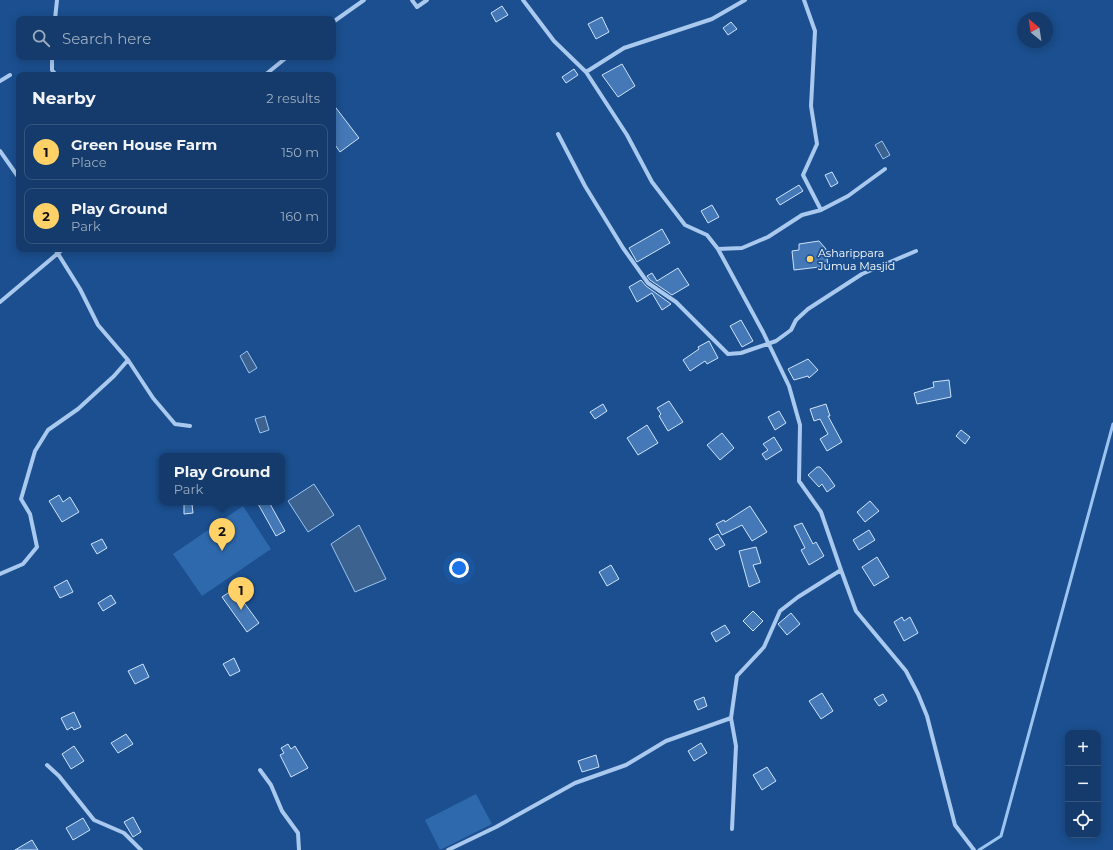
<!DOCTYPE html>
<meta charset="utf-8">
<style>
body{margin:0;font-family:Montserrat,sans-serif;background:#214673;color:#f1f3f6}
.controls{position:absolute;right:12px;bottom:12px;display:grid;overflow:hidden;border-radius:8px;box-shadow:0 2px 10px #0003}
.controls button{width:36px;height:36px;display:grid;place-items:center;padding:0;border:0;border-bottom:1px solid #33557e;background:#143b6b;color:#f1f3f6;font:20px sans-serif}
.compass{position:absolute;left:1017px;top:12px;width:36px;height:36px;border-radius:50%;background:#143b6b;box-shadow:0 2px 10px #0003;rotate:330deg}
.you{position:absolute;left:459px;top:568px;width:14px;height:14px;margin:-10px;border:3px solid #fff;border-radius:50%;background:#1a73e8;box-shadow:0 0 0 6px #1a73e833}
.badge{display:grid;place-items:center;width:26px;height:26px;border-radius:50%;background:#ffd166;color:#111;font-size:13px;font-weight:700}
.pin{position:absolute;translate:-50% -33px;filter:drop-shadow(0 1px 2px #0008)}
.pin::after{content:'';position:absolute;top:21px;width:14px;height:12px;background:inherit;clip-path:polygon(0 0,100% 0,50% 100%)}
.popup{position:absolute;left:159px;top:453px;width:126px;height:52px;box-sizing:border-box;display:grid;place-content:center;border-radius:8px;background:#143b6b;filter:drop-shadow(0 1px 3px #0005);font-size:13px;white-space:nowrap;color:#9dadc1}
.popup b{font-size:15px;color:#f1f3f6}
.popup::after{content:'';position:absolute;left:50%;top:100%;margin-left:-8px;border:8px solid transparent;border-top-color:#143b6b}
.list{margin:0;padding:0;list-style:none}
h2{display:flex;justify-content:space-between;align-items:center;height:52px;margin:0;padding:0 16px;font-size:17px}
h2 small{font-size:13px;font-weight:400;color:#9dadc1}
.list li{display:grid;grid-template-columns:26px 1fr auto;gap:12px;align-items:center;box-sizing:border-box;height:56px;margin:0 8px 8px;padding:0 8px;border:1px solid #33557e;border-radius:8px}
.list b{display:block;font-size:15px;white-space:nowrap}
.list p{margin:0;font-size:13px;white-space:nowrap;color:#9dadc1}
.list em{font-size:13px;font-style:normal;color:#9dadc1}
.icon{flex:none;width:22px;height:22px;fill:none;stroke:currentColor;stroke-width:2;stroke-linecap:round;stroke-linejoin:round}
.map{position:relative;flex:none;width:1113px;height:850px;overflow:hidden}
.search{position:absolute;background:#143b6b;box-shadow:0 2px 10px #0003;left:16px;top:16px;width:320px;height:44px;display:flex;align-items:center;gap:10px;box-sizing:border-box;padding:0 14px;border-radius:8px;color:#9dadc1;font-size:15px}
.panel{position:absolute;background:#143b6b;box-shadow:0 2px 10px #0003;left:16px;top:72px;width:320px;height:180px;border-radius:8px}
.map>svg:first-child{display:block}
</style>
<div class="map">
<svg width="1113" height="850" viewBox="0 0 1113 850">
<rect width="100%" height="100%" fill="#1b4f8f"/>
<path fill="#2e69ad" d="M243,506L271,549L202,596L173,554Z
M476,794L492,824L440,850L425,820Z"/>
<path fill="#3c6290" stroke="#9cc4f0" d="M882,141L890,155L883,159L875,145Z
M247,351L257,368L249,373L240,356Z
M265,416L269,430L260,433L255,419Z
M314,484L334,515L308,532L288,501Z
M359,525L386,579L355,592L331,544Z"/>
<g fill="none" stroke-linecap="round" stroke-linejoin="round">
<path stroke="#9cc4f0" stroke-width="3" d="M979,850L1001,836L1113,424"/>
</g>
<path fill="#4478b7" stroke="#cfe3fa" d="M502,6L508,15L496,22L491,13Z
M602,17L609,32L596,39L588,24Z
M731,22L737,29L728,35L723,28Z
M622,64L635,86L618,97L602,75Z
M574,69L578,75L566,83L562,77Z
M333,104L359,138L340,152L333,142Z
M832,172L838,183L831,187L825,175Z
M799,185L803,191L780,205L776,199Z
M712,205L719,217L708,223L701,211Z
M662,229L670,243L637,262L629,248Z
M819,241L826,249L828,266L794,270L792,251L799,250V244Z
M678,268L689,285L672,295L650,280L647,276L652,273L657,281Z
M641,280L646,286L671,304L662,310L652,293L637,302L629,287Z
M741,320L753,341L742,347L730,326Z
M709,341L718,358L707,364L705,361L690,371L683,360L699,349L698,347Z
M808,359L818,370L809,378L808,376L794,380L788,369Z
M949,380L951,397L917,404L914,393L934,387L933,382Z
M669,401L683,422L668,431L659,416L661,414L657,408Z
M603,404L607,411L595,419L590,412Z
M826,404L830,416H828L842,442L827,451L820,439L828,434L820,419L814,421L810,409Z
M779,411L786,423L775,430L768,417Z
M647,425L658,443L638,455L627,438Z
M961,430L970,437L965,444L956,436Z
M722,433L734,448L720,460L707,445Z
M774,437L782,450L766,460L762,454L768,450L763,444Z
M817,467H820L828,476L835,486L827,492L822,484L819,487L808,475Z
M59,495L63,502L70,497L79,512L62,522L49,501Z
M870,501L879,511L865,522L857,512Z
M257,502H269L285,531L276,536Z
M184,504H192L193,513L184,514Z
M750,506L767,532L752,541L742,525L722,535L716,524L724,520L725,522Z
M802,523L813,544L816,542L824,556L809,565L801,550L805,548L794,526Z
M869,530L875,540L859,550L853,540Z
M718,534L725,545L716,550L709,539Z
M102,539L107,548L97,554L91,544Z
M756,547L761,563L753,565L760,582L749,587L739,551Z
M877,557L889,577L874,586L862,567Z
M611,565L619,579L607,586L599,572Z
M67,580L73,592L60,598L54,587Z
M234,589L259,623L247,632L222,597Z
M111,595L116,603L103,611L98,603Z
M753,611L763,621L753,631L743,621Z
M791,613L800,624L787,635L778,624Z
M902,617L904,621L910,617L918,633L904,641L894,622Z
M725,625L730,633L716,642L711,633Z
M234,658L240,671L230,676L223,664Z
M143,664L149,677L135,684L128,671Z
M822,693L833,711L821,719L809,701Z
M883,694L887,701L879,706L874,699Z
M704,697L707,706L698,710L694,701Z
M74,712L81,727L74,730L72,727L67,730L61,718Z
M126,734L133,744L118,753L111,743Z
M701,743L707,753L694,761L688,751Z
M288,744L291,749L295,746L308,768L291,777L280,755L284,753L281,748Z
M74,746L84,761L71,769L62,754Z
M596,755L599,767L582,772L578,761Z
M767,767L776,781L762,790L753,775Z
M133,817L141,832L133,837L124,822Z
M83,818L90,830L73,840L66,828Z
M32,840L38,850H15Z"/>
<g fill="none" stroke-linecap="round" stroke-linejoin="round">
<path stroke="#a9c9ee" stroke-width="4" d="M412,0L417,7L427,0
M804,0L815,31L811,106L817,144L803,175L821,210
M55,19L57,0
M333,22L364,0
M52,57V70L56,75
M586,72L624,48L712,19L745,0
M265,75L287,57
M0,81L10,75
M558,134L585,186L623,248L648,283L676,302L728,354L741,353L776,341L791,330L796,320L808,309L862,274L916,251
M0,151L19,178
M55,249L80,289L98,325L128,360L153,398L175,424L190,426
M718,249L742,248L768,237L802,215L821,210L848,196L885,169
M0,302L63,249
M841,570L856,611L906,671L918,694L927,716L955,825L974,850
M0,574L23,564L37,547L30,514L21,499L35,451L48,430L78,409L114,376L128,360
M731,718L736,746L732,829
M47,765L59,776L94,820L124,833L141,850
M260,770L271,785L282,811L298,833L299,850
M448,850L496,827L575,783L626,765L666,741L731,718L737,676L764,647L780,611L798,597L841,570L821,512L799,481L800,425L789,386L763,332L718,249L707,235L685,225L652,182L627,135L586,72L554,41L523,0"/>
</g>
<circle fill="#ffd166" stroke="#1b4f8f" stroke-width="1.5" cx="810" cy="259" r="4"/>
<g text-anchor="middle" stroke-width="3.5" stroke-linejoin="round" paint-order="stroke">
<g font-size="11" fill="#fff" stroke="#1b4f8f" text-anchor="start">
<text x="818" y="257">Asharippara<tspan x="818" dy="13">Jumua Masjid</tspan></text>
</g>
</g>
</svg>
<div class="controls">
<button>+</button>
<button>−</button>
<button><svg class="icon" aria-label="locate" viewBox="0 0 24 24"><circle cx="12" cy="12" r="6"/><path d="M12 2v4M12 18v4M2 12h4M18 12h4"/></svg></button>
</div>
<svg class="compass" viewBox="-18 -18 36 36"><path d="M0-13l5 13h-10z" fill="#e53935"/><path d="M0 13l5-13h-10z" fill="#9dadc1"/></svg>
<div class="you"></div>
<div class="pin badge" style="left:241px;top:610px">1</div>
<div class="pin badge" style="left:222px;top:551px">2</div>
<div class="popup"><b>Play Ground</b>Park</div>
<div class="search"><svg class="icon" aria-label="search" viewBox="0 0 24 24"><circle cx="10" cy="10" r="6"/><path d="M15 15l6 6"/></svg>Search here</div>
<section class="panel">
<h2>Nearby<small>2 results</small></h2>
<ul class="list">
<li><span class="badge">1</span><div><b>Green House Farm</b><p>Place</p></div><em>150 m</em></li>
<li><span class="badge">2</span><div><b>Play Ground</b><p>Park</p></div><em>160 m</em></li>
</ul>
</section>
</div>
